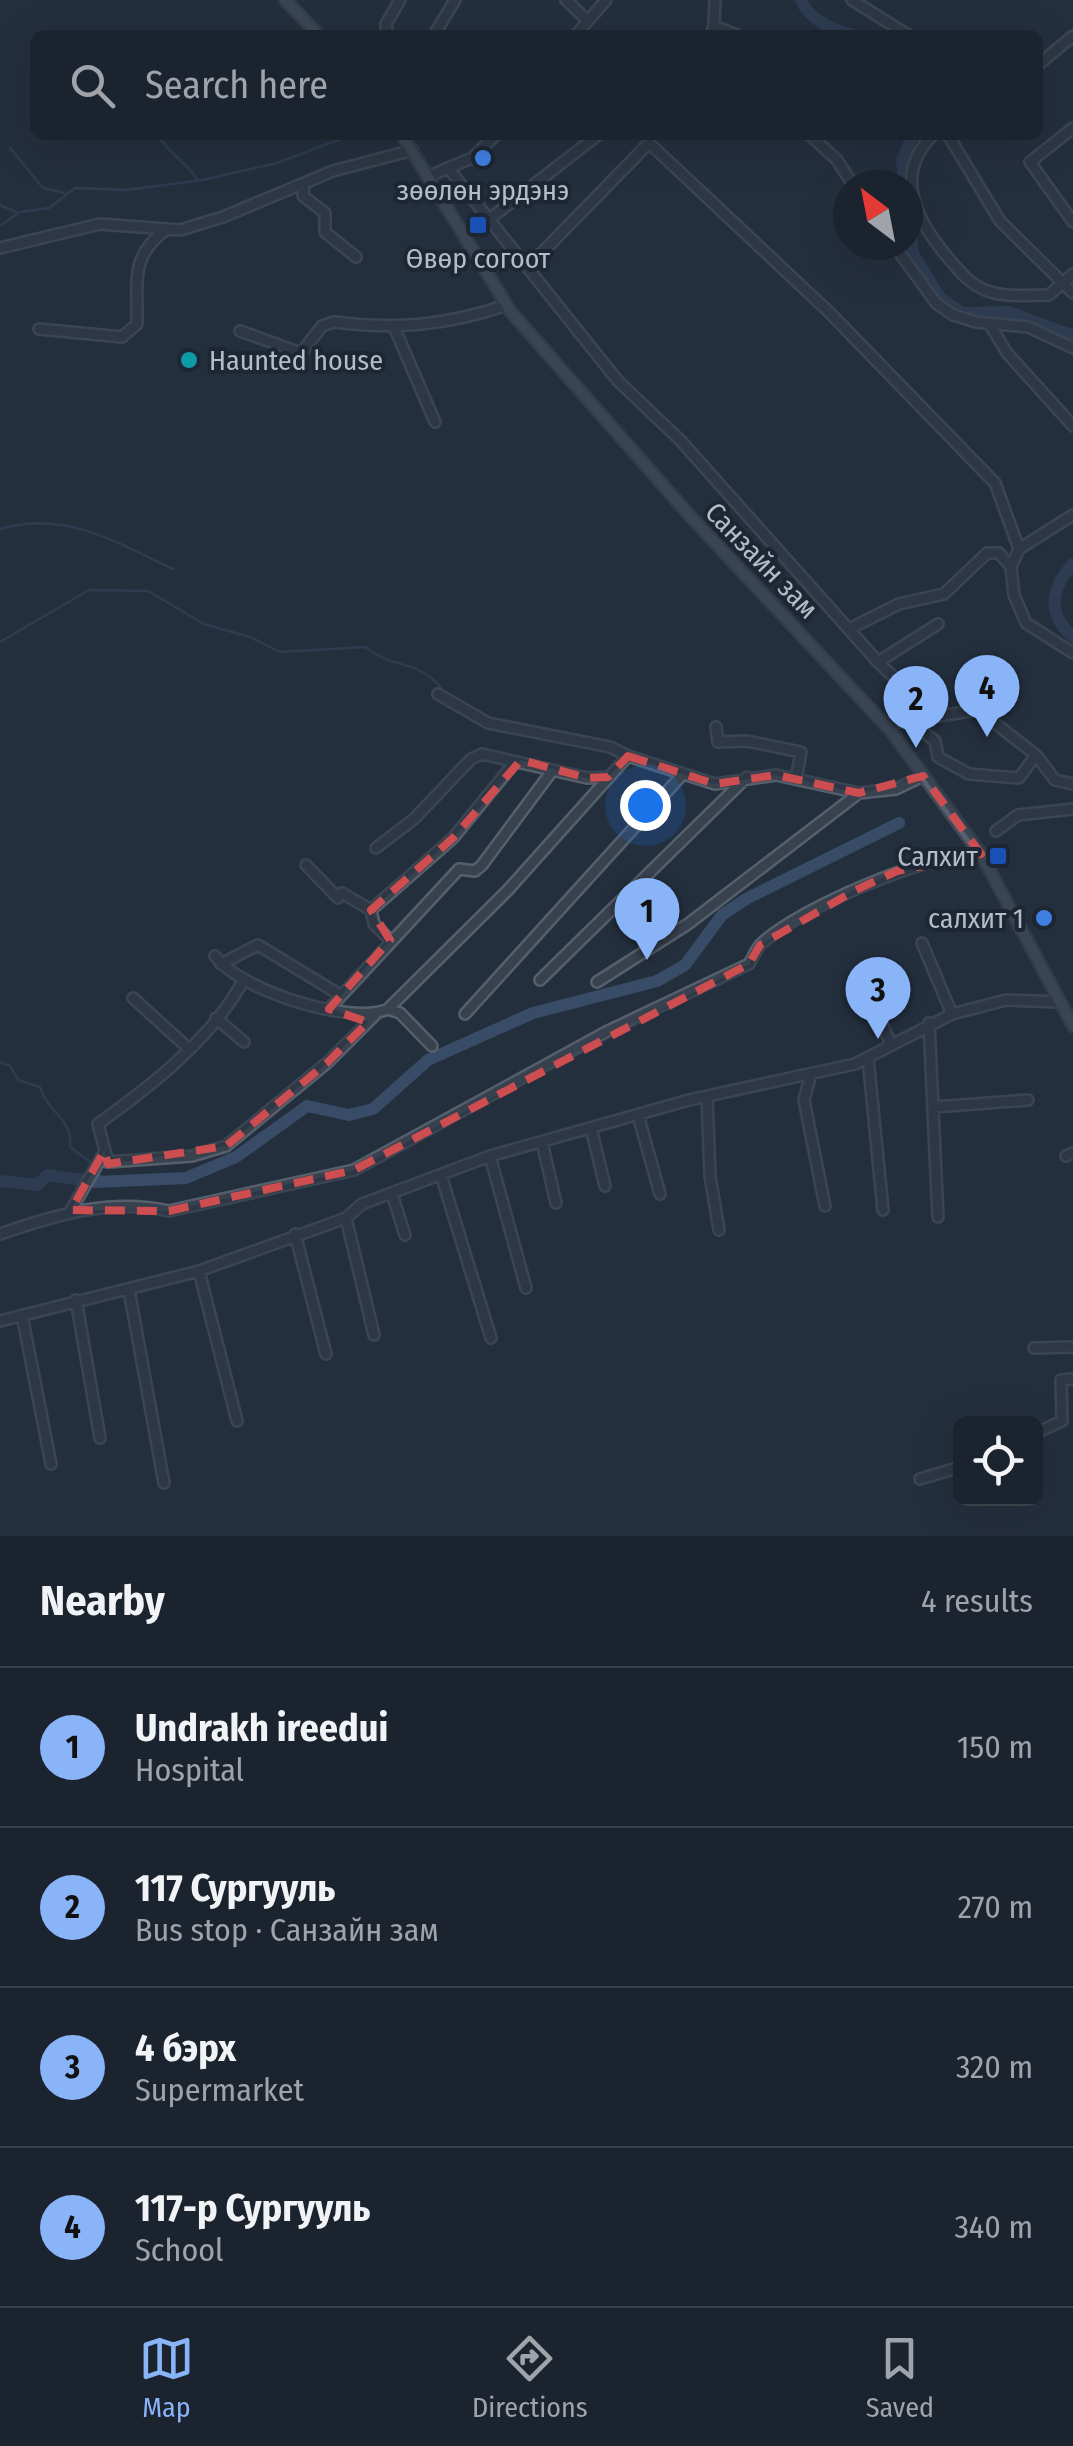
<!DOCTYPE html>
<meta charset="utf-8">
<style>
body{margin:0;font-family:"Fira Sans Condensed",sans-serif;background:#282f3a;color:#f1f3f6}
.controls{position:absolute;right:30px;bottom:30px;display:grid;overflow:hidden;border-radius:15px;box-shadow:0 10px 40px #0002}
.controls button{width:90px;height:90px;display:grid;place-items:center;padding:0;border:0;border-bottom:2px solid #39404a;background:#1b232e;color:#f1f3f6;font:50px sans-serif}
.compass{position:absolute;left:833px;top:170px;width:90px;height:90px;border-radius:50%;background:#1b232e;box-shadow:0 10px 40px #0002;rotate:328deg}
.you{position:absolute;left:645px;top:805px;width:35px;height:35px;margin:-25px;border:8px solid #fff;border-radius:50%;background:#1a73e8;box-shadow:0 0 0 15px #1a73e833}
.badge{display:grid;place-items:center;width:65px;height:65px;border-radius:50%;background:#8ab4f8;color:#111;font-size:32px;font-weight:700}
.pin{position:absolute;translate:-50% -82px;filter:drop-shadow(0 2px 5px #0008)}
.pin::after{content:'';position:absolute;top:52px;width:35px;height:30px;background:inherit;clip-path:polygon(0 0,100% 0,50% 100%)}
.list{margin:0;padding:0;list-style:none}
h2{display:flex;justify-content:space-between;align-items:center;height:130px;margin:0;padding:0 40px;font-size:42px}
h2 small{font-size:32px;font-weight:400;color:#a0a4aa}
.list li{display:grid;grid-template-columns:65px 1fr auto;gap:30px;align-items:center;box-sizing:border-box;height:160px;padding:0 40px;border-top:2px solid #39404a}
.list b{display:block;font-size:38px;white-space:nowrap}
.list p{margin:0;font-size:32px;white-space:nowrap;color:#a0a4aa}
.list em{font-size:32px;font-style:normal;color:#a0a4aa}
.icon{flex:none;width:55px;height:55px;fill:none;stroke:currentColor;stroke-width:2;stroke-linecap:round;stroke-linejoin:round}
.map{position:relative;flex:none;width:1073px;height:1536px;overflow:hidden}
.search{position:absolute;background:#1b232e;box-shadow:0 10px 40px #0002;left:30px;right:30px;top:30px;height:110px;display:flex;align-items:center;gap:25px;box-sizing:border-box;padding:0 35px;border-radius:15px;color:#a0a4aa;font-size:38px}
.sheet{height:770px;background:#1b232e}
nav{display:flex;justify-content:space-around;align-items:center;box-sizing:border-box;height:140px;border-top:2px solid #39404a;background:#1b232e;font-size:28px;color:#a0a4aa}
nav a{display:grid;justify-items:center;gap:5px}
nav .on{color:#8ab4f8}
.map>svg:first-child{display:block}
</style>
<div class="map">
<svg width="1073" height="1536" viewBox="0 0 1073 1536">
<rect width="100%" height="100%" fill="#242f3e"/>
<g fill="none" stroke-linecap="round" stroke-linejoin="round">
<path stroke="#394c67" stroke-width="2.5" d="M158,135C169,154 184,160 198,180
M10,148L43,188L64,193
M0,205L16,212
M0,226L20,212L49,208L75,188L127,190L202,180L277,163L351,135
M0,529C64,510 116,542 173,569
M0,642L89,590L148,591L204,624L250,637L280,652L365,647C399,673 418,656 446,694
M0,1062L10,1066L18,1080L40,1087C47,1112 73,1118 70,1147L93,1164
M97,1171L104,1182"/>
<path stroke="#394c67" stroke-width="12" d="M801,0C808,19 834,31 853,35
M905,185L902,160L913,135
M908,202L913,254L940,298L962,313L1009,312L1073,336
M1073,564C1050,589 1047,614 1073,637
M0,1181L37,1185L48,1175L96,1182L186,1178L236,1157L307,1106L349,1115L373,1109L428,1060L533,1013L657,981L685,965L722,915L746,899L899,823"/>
<defs>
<path id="minor" d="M566,0L588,21
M852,0L908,35
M714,26L715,0
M387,35L386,24L400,0
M434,35L455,0
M576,35L606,0
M711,35L714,26L737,35
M1038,65L1073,36
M1073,128L1030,162L1073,222
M810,135L837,160L853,185
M933,135C891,176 918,223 950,260C960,272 970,284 985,290C1004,298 1029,295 1049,295L1073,274
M948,135L1000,221L1073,293
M448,168L472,158L496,135
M430,176L448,168L618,381L680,440L878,662
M304,184L303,196L325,213V232L356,257
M487,221L598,135
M894,245L936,303L953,315L976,322L1028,327L1073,348
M0,248L100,224L180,230L223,217L333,171L413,150
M529,266L649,143L829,312L995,483L1019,549
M989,323L1007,353L1073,426
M394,327L435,422
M39,329L122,337L137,324C138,282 129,256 167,229
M240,331L301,353L322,326L334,322C396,330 448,325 507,305
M1073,515L1019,549L1011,567L1014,595L1026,623L1073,653
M938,624L878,662C894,679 923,696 911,722L935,741L938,757L969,774L1019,778L1036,755
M849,629L899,604L944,594L987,553H999L1011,567
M438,694L488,723L610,747L628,756
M885,724L978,710L1036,755L1055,780L1073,784
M716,727L718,742L747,741L801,752L796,779
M996,831L1018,815L1073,809
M376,848L414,819L471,759L482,754L587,778L608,777
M306,865L338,898L342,893L371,910
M390,940L374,924L371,910L453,838L515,762
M922,943L952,1014
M215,956C239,990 351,1026 388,1009L507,891L628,756L715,784L776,775L859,793L896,789L923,776
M221,964L258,945L340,995
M244,979C213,1038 151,1086 98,1124L108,1162L192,1156L226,1146L328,1062L375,1015
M540,980L747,777
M597,982L688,924L859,793
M867,989L890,1042
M133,998L188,1048
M329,1009L459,869L475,871L482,865L552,771
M388,1009L400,1013L432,1046
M465,1014L682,775
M216,1018L244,1042
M929,1023L938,1217
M868,1058L883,1210
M811,1074L804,1100L825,1206
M707,1096L710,1176L719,1230
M934,1107L1028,1100
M638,1115L660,1194
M591,1128L605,1186
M542,1142L556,1203
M490,1156L526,1288
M1066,1156L1073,1153
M441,1175L491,1338
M392,1194L405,1235
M71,1210L104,1153
M346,1218L374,1335
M0,1234C55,1215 111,1198 169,1211L354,1170L608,1031L749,964C753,958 756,949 761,944C799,908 928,853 981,854
M295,1234L326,1354
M199,1271L237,1421
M129,1290L164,1483
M76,1300L100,1438
M22,1315L51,1464
M0,1321L199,1271L346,1218L362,1204L490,1156L689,1100L855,1064L952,1014L1006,1000L1060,1002
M1034,1348L1073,1347
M1036,1433L1062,1421L1061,1380L1073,1379
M920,1479L960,1467"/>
<path id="major" d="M285,0L319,35
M402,135L511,312L690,516L891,731L981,854L1073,1026"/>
</defs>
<use href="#minor" stroke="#565f6c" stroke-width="14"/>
<use href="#major" stroke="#414a57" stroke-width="15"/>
<use href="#minor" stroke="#38414e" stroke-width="9"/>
<use href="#major" stroke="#56606e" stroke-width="10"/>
</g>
<path d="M0 0H1073V1536H0ZM628,756L715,784L776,775L859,793L923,776L981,854L897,871L854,891L760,945L749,964L354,1170L169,1211L71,1210L104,1151L108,1164L226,1146L328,1062L368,1022L329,1009L390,940L371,910L453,838L521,760L587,778L608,777Z" fill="#242f3e" fill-opacity=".55" fill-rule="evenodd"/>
<path fill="none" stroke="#ce4d50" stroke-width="8" stroke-dasharray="20 12" stroke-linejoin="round" d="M628,756L715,784L776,775L859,793L923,776L981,854L897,871L854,891L760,945L749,964L354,1170L169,1211L71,1210L104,1151L108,1164L226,1146L328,1062L368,1022L329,1009L390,940L371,910L453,838L521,760L587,778L608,777Z"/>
<g fill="#3f7fe0" stroke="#1d2633" stroke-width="4">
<circle cx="483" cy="158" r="10"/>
<circle cx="1044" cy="918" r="10"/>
</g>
<g fill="#1a4fb4" stroke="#1d2633" stroke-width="4">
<rect x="468" y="215" width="20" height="20" rx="5"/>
<rect x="988" y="846" width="20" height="20" rx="5"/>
</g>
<circle fill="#0f9aa8" stroke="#1d2633" stroke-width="4" cx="189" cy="360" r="10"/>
<g text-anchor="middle" stroke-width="8" stroke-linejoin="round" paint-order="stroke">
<g font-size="28" fill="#b4bcc9" stroke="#1d2633">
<text x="483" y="200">зөөлөн эрдэнэ</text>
<text x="478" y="268">Өвөр согоот</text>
<text x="209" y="370" text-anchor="start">Haunted house</text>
<text x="978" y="866" text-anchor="end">Салхит</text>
<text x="1024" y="928" text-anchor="end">салхит 1</text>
</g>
<g font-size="28" fill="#b4bcc9" stroke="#1d2633">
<text transform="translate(762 560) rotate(46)" y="10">Санзайн зам</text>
</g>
</g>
</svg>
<div class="controls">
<button><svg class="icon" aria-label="locate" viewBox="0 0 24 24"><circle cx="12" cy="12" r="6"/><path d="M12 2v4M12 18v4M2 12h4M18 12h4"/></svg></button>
</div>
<svg class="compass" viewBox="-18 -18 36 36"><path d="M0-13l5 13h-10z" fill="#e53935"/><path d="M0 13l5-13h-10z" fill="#a0a4aa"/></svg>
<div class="you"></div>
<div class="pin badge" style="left:647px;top:960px">1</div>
<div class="pin badge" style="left:916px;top:748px">2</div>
<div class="pin badge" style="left:878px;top:1039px">3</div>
<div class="pin badge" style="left:987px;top:737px">4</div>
<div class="search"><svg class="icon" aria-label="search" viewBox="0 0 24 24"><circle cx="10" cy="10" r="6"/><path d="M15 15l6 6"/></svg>Search here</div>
</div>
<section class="sheet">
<h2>Nearby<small>4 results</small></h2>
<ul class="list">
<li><span class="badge">1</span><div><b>Undrakh ireedui</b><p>Hospital</p></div><em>150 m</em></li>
<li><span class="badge">2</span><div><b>117 Сургууль</b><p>Bus stop · Санзайн зам</p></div><em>270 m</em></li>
<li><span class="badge">3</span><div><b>4 бэрх</b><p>Supermarket</p></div><em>320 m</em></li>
<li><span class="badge">4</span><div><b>117-р Сургууль</b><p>School</p></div><em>340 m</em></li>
</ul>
</section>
<nav>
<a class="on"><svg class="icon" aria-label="map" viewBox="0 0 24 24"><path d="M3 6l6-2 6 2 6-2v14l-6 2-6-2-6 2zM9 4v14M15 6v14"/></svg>Map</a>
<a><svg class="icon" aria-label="directions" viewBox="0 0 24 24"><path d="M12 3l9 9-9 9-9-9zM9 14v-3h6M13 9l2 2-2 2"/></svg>Directions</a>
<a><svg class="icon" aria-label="saved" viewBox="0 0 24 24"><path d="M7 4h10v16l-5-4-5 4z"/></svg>Saved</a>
</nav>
